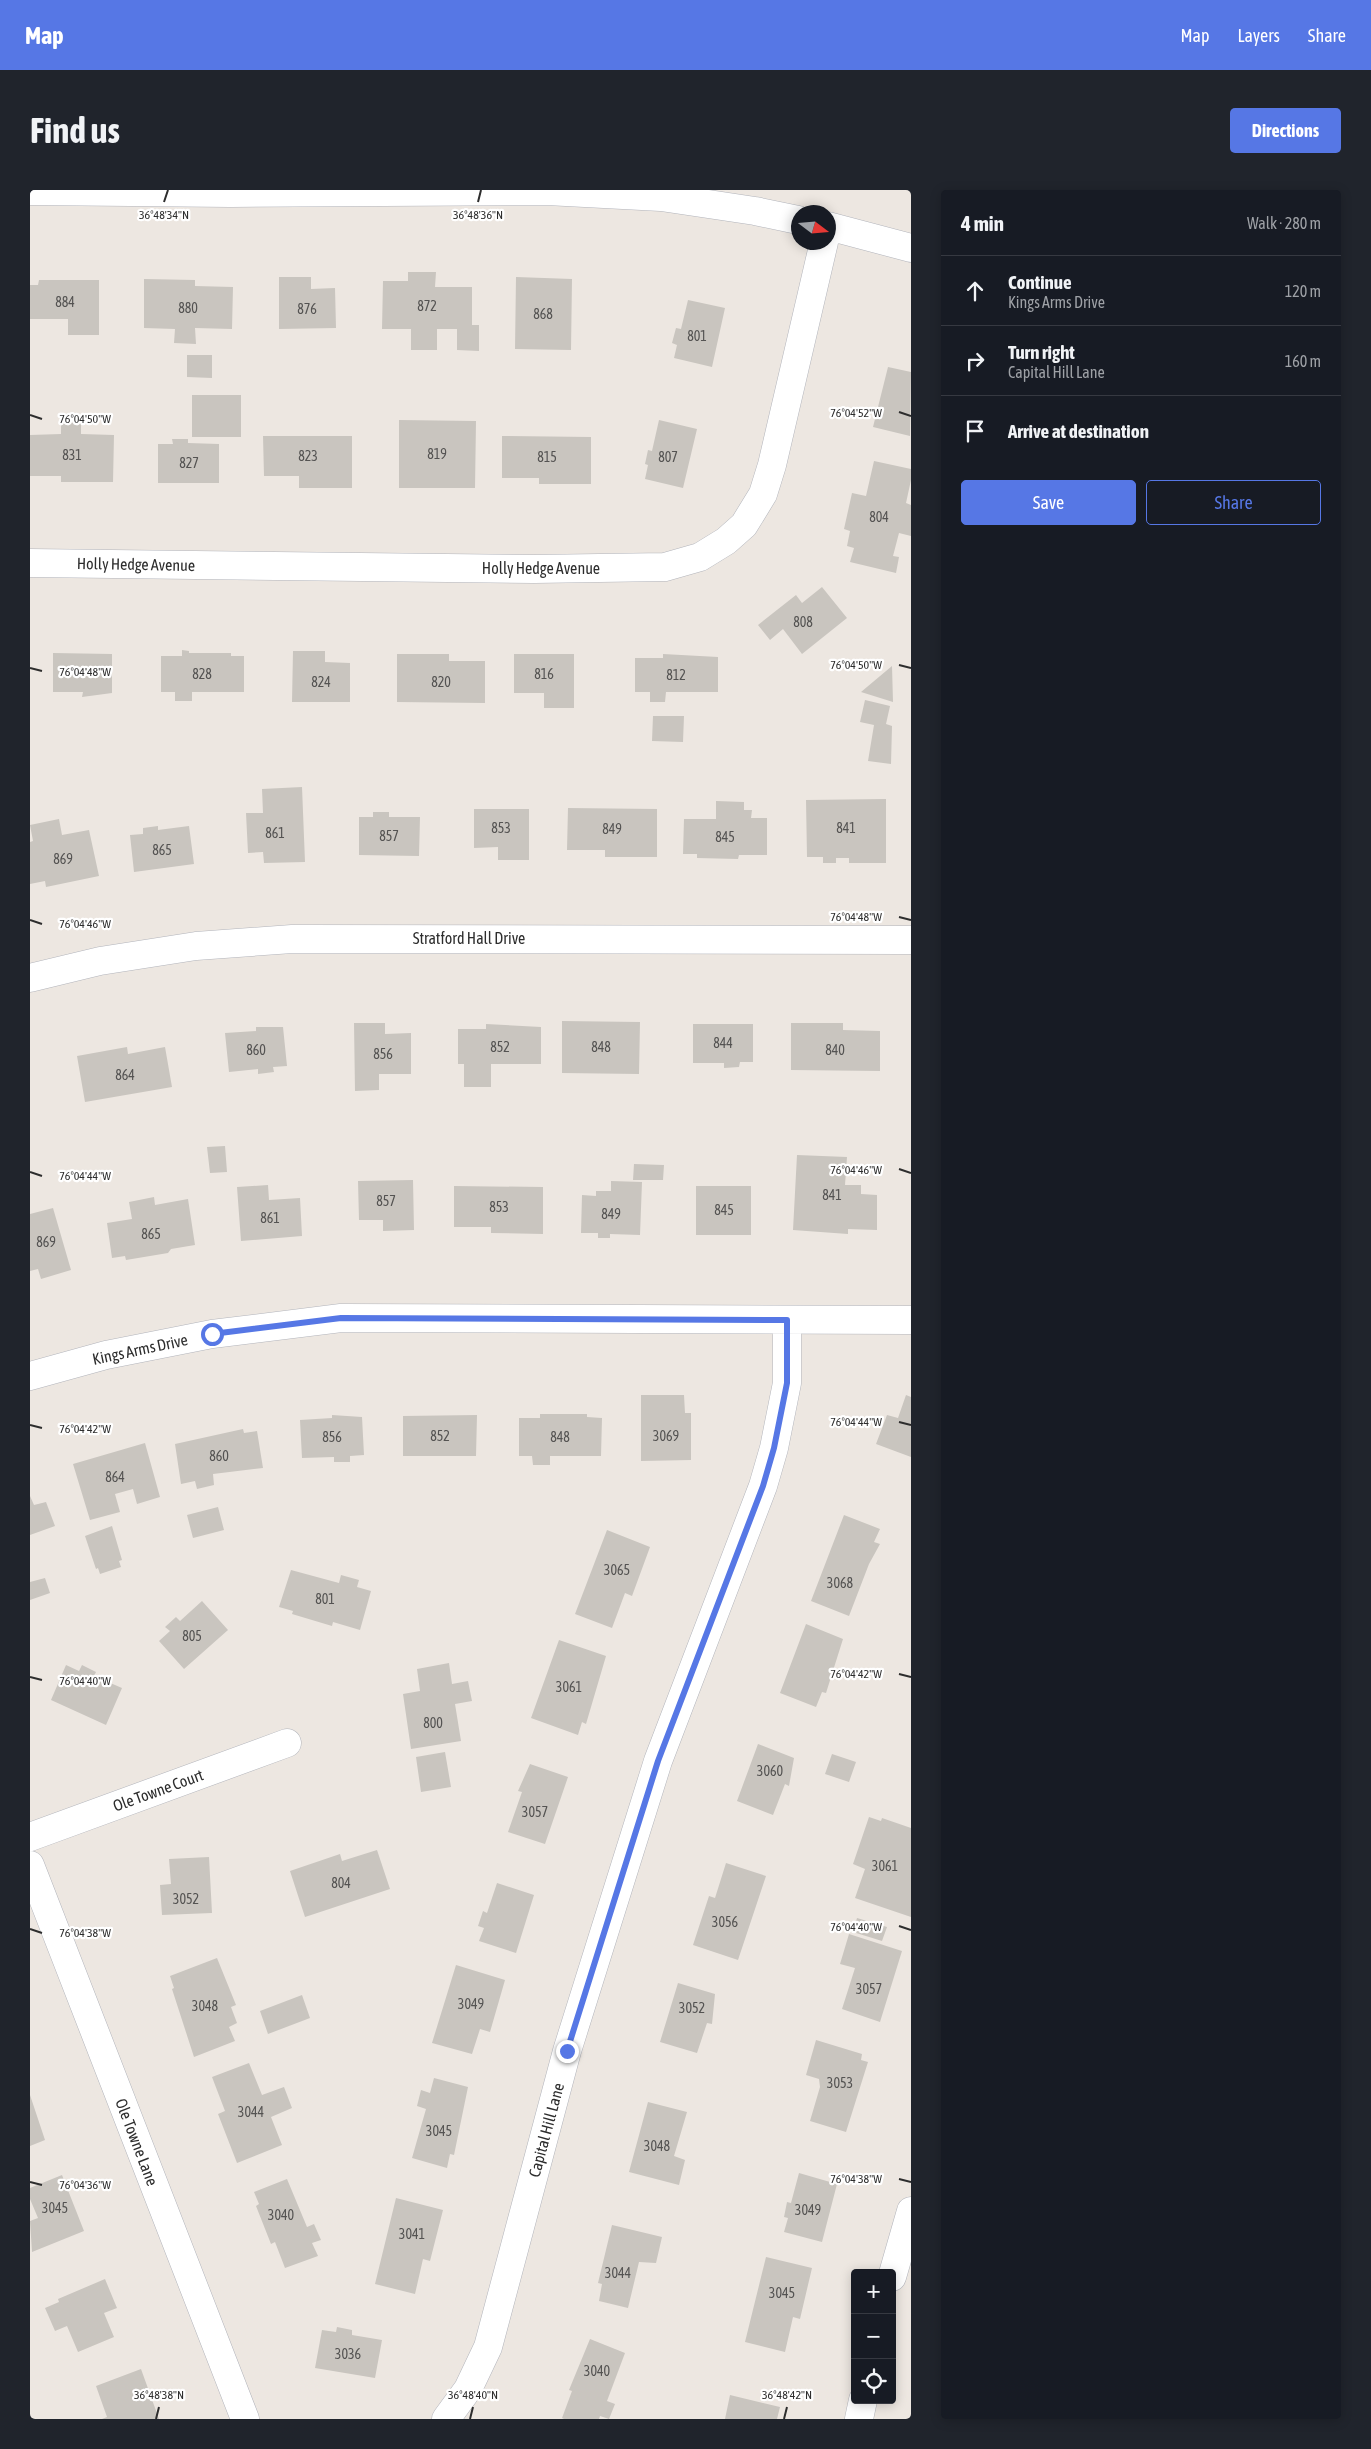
<!DOCTYPE html>
<meta charset="utf-8">
<style>
body{margin:0;font-family:"Asap Condensed",sans-serif;background:#20242c;color:#f1f3f6}
.controls{position:absolute;right:15px;bottom:15px;display:grid;overflow:hidden;border-radius:5px;box-shadow:0 2px 12px #0003}
.controls button{width:45px;height:45px;display:grid;place-items:center;padding:0;border:0;border-bottom:1px solid #363941;background:#171b24;color:#f1f3f6;font:25px sans-serif}
.compass{position:absolute;left:761px;top:15px;width:45px;height:45px;border-radius:50%;background:#171b24;box-shadow:0 2px 12px #0003;rotate:106deg}
.stop{position:absolute;width:15px;height:15px;margin:-11px;border:4px solid #5677e5;border-radius:50%;background:#fff}
.stop.end{background:#5677e5;border-color:#fff;box-shadow:0 1px 5px #0008}
.list{margin:0;padding:0;list-style:none}
h2{display:flex;justify-content:space-between;align-items:center;height:65px;margin:0;padding:0 20px;font-size:21px}
h2 small{font-size:16px;font-weight:400;color:#9ea1a6}
.list li{display:grid;grid-template-columns:32px 1fr auto;gap:15px;align-items:center;box-sizing:border-box;height:70px;padding:0 20px;border-top:1px solid #363941}
.list b{display:block;font-size:19px;white-space:nowrap}
.list p{margin:0;font-size:16px;white-space:nowrap;color:#9ea1a6}
.list em{font-size:16px;font-style:normal;color:#9ea1a6}
.actions{display:flex;gap:10px;padding:15px 20px}
.actions a{flex:1;padding:11px 0;border:1px solid #5677e5;border-radius:5px;text-align:center;font-size:18px;color:#5677e5}
.actions .main{background:#5677e5;color:#fff}
.icon{flex:none;width:28px;height:28px;fill:none;stroke:currentColor;stroke-width:2;stroke-linecap:round;stroke-linejoin:round}
.map{position:relative;flex:none;width:881px;height:2229px;overflow:hidden;border-radius:5px}
header{display:flex;align-items:center;gap:30px;box-sizing:border-box;height:70px;padding:0 25px;background:#5677e5;color:#fff}
header strong{font-size:24px}
nav{display:flex;gap:28px;margin-inline-start:auto;font-size:18px}
.intro{display:flex;align-items:center;justify-content:space-between;box-sizing:border-box;height:120px;padding:0 30px}
h1{margin:0;font-size:35px}
.button{padding:12px 22px;border-radius:5px;background:#5677e5;color:#fff;font-size:18px;font-weight:700}
main{display:flex;gap:30px;padding:0 30px}
aside{flex:1;background:#171b24;border-radius:5px;box-shadow:0 2px 12px #0003}
.map>svg:first-child{display:block}
</style>
<header>
<strong>Map</strong>
<nav><a>Map</a><a>Layers</a><a>Share</a></nav>
</header>
<div class="intro"><h1>Find us</h1><a class="button">Directions</a></div>
<main>
<div class="map">
<svg width="881" height="2229" viewBox="0 0 881 2229">
<rect width="100%" height="100%" fill="#ede7e1"/>
<path fill="#c9c5bf" d="M378,82H406L405,97H442V135H449V161L427,160V139H407V160H381V139H352L353,91H378Z
M249,87H281V99L305,98L306,138L249,139Z
M486,87L542,89L541,160L485,159Z
M114,89L165,90V96L203,97L202,139L165,138L166,154L144,153L145,139L114,138Z
M9,90H69V145H38V129H0V95H8Z
M658,110L695,118L682,177L644,168L647,155L642,153L646,138L651,139Z
M157,165H182V188L157,187Z
M858,177L881,182L880,246L843,237Z
M162,205H211V247H162Z
M369,230L446,231L445,298H369Z
M629,230L667,239L653,298L615,289L618,275L615,274L618,260L622,261Z
M31,232L51,233V244L84,245L83,292H31V286H0V245L31,244Z
M233,246H322V298H269V286H234Z
M472,246L561,247V294H509V288H472Z
M142,249H158V253L189,254V293H128V254H143Z
M844,271L881,279V290L876,313L881,315V346L869,343L863,366L869,367L866,383L820,372L824,358L817,356L820,341L814,339L822,303L836,306Z
M792,397L817,428L772,464L753,439L740,450L728,435L766,405L772,413Z
M152,460L159,461V463H201V466H214V502H162V511H145V502H131V466H152Z
M263,461H295V472L320,473V512H262Z
M23,463L82,464V503L52,507L53,502H23Z
M367,464H419V471H455V513L367,512Z
M484,464H544V518H514V503H484Z
M633,464L688,467V502H636L635,512H620V502H605V468H633Z
M862,476L863,512L831,502Z
M835,510L860,516L856,534L862,536L861,574L838,571L844,535L830,532Z
M623,526H654L653,552L622,551Z
M272,597L275,672L234,673L233,662L218,663L216,623H233L232,599Z
M856,609V673H819V668H806V673H793V667H777L776,610Z
M686,611L714,612V620H722L721,628H737V665H709L708,669L667,668V664H653L654,629H686Z
M538,618L627,619V667H575V660H537Z
M444,619H499V670H468V657L444,658Z
M343,622H359V627H390L389,666L329,665V627H343Z
M29,629L32,645L59,640L69,686L16,697L15,691L0,694V652L3,651L0,635Z
M128,636V640L159,636L164,674L104,682L100,645L113,644V638Z
M532,831L610,832L609,884L532,883Z
M324,833H355V844L381,843V884H349V900L325,901Z
M761,833H813V840L850,841V881L761,880Z
M456,834L511,837V874H461V897H434V874H428V839H456Z
M663,834H723V872H710L709,877L694,878V873H663Z
M226,837H253L257,876L243,877L244,882L228,884V879L199,882L195,843L226,841Z
M97,857L98,864L135,857L142,897L55,912L47,866Z
M195,956L197,982L180,983L177,957Z
M767,965L817,967L815,995H831V1004L847,1005V1040L818,1039V1044L763,1040Z
M604,974L634,975L633,990H603Z
M383,990L384,1040L353,1041V1030H329L328,991Z
M581,991L612,992L610,1045L580,1044V1048H568V1043H551L552,1005L566,1006V1001H581Z
M238,995L239,1010L270,1008L272,1046L211,1051L207,997Z
M424,996L513,997V1044L461,1043V1037H424Z
M666,996H721V1045H666Z
M124,1007L125,1015L158,1009L165,1055L141,1059L138,1063L96,1070L95,1066L82,1068L77,1033L102,1029L99,1012Z
M23,1018L41,1080L11,1089L8,1079L0,1081V1024Z
M611,1205H654L655,1223H661V1270L611,1271Z
M876,1205L881,1207V1267L846,1254L857,1225L868,1228Z
M510,1224H557V1227L572,1228L571,1266H520V1275H503L502,1266H489V1228H510Z
M302,1225L332,1227L334,1265L320,1266V1272H304V1267L272,1268L270,1230L302,1228Z
M447,1225L446,1266H373V1226Z
M213,1239L214,1243L227,1241L233,1278L183,1284L184,1295L167,1299L165,1291L151,1294L145,1254Z
M115,1253L130,1307L107,1314L103,1299L85,1304L90,1322L60,1330L43,1274Z
M0,1306L4,1315L16,1312L25,1336L0,1345Z
M188,1317L194,1340L163,1348L157,1325Z
M814,1325L850,1339L844,1352L850,1354L839,1374L819,1426L781,1411Z
M82,1336L92,1370L89,1371L91,1377L70,1384L68,1378L66,1379L55,1346Z
M577,1340L620,1357L602,1406L595,1403L582,1438L545,1424Z
M261,1380L309,1393L311,1385L329,1390L327,1397L341,1401L330,1440L303,1432L302,1436L262,1424L263,1421L249,1417Z
M15,1388L20,1403L0,1410V1392Z
M172,1411L198,1440L154,1479L129,1451L140,1441L135,1437L146,1427L150,1431Z
M776,1434L813,1449L796,1503L792,1502L786,1517L750,1503Z
M529,1450L576,1466L556,1534L552,1532L548,1545L501,1528Z
M419,1473L422,1494L438,1491L442,1511L425,1514L431,1551L381,1559L373,1504L390,1501L387,1479Z
M36,1475L49,1481L52,1475L66,1482L64,1486L92,1498L76,1535L21,1510Z
M728,1554L764,1568L759,1596L755,1594L743,1625L707,1611Z
M415,1562L421,1597L391,1602L386,1567Z
M802,1564L826,1572L819,1592L795,1584Z
M500,1574L538,1587L515,1654L478,1642L492,1602L488,1601Z
M839,1627L851,1631L852,1628L881,1638V1727L825,1708L835,1679L823,1674Z
M347,1660L360,1699L275,1727L260,1681L310,1664L312,1671Z
M179,1667L182,1723L132,1725L130,1695L141,1694L139,1669Z
M696,1673L736,1686L708,1770L663,1755L679,1706L685,1708Z
M467,1693L504,1705L486,1763L449,1751L454,1738L448,1736L453,1721L457,1723Z
M827,1728L857,1737L852,1751L823,1742Z
M819,1744L872,1761L850,1832L812,1819L825,1778L810,1774Z
M187,1768L206,1815L201,1817L207,1833L199,1837L205,1851L164,1867L142,1799L144,1798L140,1786Z
M426,1775L475,1790L460,1842L450,1839L442,1864L402,1853Z
M648,1793L685,1804L682,1834L677,1833L667,1863L630,1852Z
M272,1805L280,1828L238,1844L230,1821Z
M786,1850L832,1864L831,1870L838,1872L816,1942L780,1931L790,1897L789,1889L776,1885Z
M219,1873L232,1905L254,1897L262,1918L241,1927L252,1955L207,1973L188,1924L195,1921L182,1887Z
M404,1888L438,1897L424,1965L420,1964L417,1978L382,1968L396,1919L387,1916L391,1900L400,1903Z
M0,1905L15,1950L0,1956Z
M618,1912L657,1922L644,1966L655,1970L649,1995L599,1982Z
M769,1983L807,1994L792,2052L754,2042L758,2028L754,2027L757,2012L761,2013Z
M32,1985L54,2041L2,2062L0,2031L8,2028L0,2009V1998Z
M257,1989L277,2037L284,2034L291,2050L282,2053L288,2066L255,2078L245,2052L241,2054L226,2016L229,2014L224,2002Z
M366,2008L413,2020L400,2071L393,2069L385,2104L345,2094Z
M582,2035L632,2047L626,2073L609,2072L598,2118L569,2111L572,2094L568,2093Z
M736,2067L782,2078L770,2129L763,2127L755,2162L715,2152Z
M75,2089L87,2118L74,2123L84,2147L48,2162L37,2136L25,2141L15,2118L29,2112L28,2109Z
M307,2137L322,2140V2145L352,2150L345,2188L285,2178L292,2140L306,2142Z
M560,2149L595,2163L577,2211L585,2214L579,2229L570,2226L569,2229H534L532,2228L542,2201L539,2200Z
M111,2179L129,2229H72L77,2227L66,2196Z
M700,2205L750,2217L747,2229H695Z"/>
<g fill="none" stroke-linecap="round" stroke-linejoin="round">
<defs>
<path id="minor" d="M0,1L201,3L517,1L631,7L725,21L768,30
M798,36L881,58
M0,373L504,379L635,377L670,367L696,351L714,335L733,304L742,275L794,52
M0,788L70,771L166,756L262,749L881,750
M0,1186L76,1165L182,1144L311,1128L881,1130
M0,1647L257,1553
M0,1675L215,2229
M862,2087L881,2021
M416,2229L438,2199L458,2157L537,1861L628,1571L733,1296L744,1258L757,1193V1130
M829,2229L833,2210"/>
</defs>
<use href="#minor" stroke="#b2b4bb" stroke-width="29"/>
<use href="#minor" stroke="#fff" stroke-width="28"/>
</g>
<g fill="none" stroke-linecap="round" stroke-linejoin="round">
<path stroke="#5677e5" stroke-width="6" d="M182,1144L311,1128L757,1130V1193L744,1258L733,1296L628,1571L537,1861"/>
</g>
<path fill="none" stroke="#2d2d2d" stroke-width="2" d="M134,12L138,0M448,12L451,0M869,222L881,226M0,225L12,229M869,475L881,478M0,478L12,481M869,727L881,730M0,730L12,734M869,979L881,983M0,982L12,986M869,1232L881,1235M0,1235L12,1238M869,1484L881,1487M0,1487L12,1490M869,1736L881,1740M0,1739L12,1743M869,1989L881,1992M0,1992L12,1995M126,2229L129,2217M440,2229L443,2217M754,2229L757,2217"/>
<g text-anchor="middle" stroke-width="4.5" stroke-linejoin="round" paint-order="stroke">
<g font-size="14" fill="#545352">
<text x="35" y="117">884</text>
<text x="397" y="121">872</text>
<text x="158" y="123">880</text>
<text x="277" y="124">876</text>
<text x="513" y="129">868</text>
<text x="667" y="151">801</text>
<text x="407" y="269">819</text>
<text x="42" y="270">831</text>
<text x="278" y="271">823</text>
<text x="517" y="272">815</text>
<text x="638" y="272">807</text>
<text x="159" y="278">827</text>
<text x="849" y="332">804</text>
<text x="773" y="437">808</text>
<text x="172" y="489">828</text>
<text x="514" y="489">816</text>
<text x="646" y="490">812</text>
<text x="291" y="497">824</text>
<text x="411" y="497">820</text>
<text x="471" y="643">853</text>
<text x="816" y="643">841</text>
<text x="582" y="644">849</text>
<text x="245" y="648">861</text>
<text x="359" y="651">857</text>
<text x="695" y="652">845</text>
<text x="132" y="665">865</text>
<text x="33" y="674">869</text>
<text x="693" y="858">844</text>
<text x="470" y="862">852</text>
<text x="571" y="862">848</text>
<text x="226" y="865">860</text>
<text x="805" y="865">840</text>
<text x="353" y="869">856</text>
<text x="95" y="890">864</text>
<text x="802" y="1010">841</text>
<text x="356" y="1016">857</text>
<text x="469" y="1022">853</text>
<text x="694" y="1025">845</text>
<text x="581" y="1029">849</text>
<text x="240" y="1033">861</text>
<text x="121" y="1049">865</text>
<text x="16" y="1057">869</text>
<text x="410" y="1251">852</text>
<text x="636" y="1251">3069</text>
<text x="302" y="1252">856</text>
<text x="530" y="1252">848</text>
<text x="189" y="1271">860</text>
<text x="85" y="1292">864</text>
<text x="587" y="1385">3065</text>
<text x="810" y="1398">3068</text>
<text x="295" y="1414">801</text>
<text x="162" y="1451">805</text>
<text x="539" y="1502">3061</text>
<text x="403" y="1538">800</text>
<text x="740" y="1586">3060</text>
<text x="505" y="1627">3057</text>
<text x="855" y="1681">3061</text>
<text x="311" y="1698">804</text>
<text x="156" y="1714">3052</text>
<text x="695" y="1737">3056</text>
<text x="839" y="1804">3057</text>
<text x="441" y="1819">3049</text>
<text x="175" y="1821">3048</text>
<text x="662" y="1823">3052</text>
<text x="810" y="1898">3053</text>
<text x="221" y="1927">3044</text>
<text x="409" y="1946">3045</text>
<text x="627" y="1961">3048</text>
<text x="25" y="2023">3045</text>
<text x="778" y="2025">3049</text>
<text x="251" y="2030">3040</text>
<text x="382" y="2049">3041</text>
<text x="588" y="2088">3044</text>
<text x="752" y="2108">3045</text>
<text x="318" y="2169">3036</text>
<text x="567" y="2186">3040</text>
</g>
<g font-size="16" fill="#2d2d2d" stroke="#fff">
<text transform="translate(106 374) rotate(1)" y="6">Holly Hedge Avenue</text>
<text x="511" y="384">Holly Hedge Avenue</text>
<text x="439" y="754">Stratford Hall Drive</text>
<text transform="translate(110 1159) rotate(-12)" y="6">Kings Arms Drive</text>
<text transform="translate(128 1600) rotate(-20)" y="6">Ole Towne Court</text>
<text transform="translate(516 1940) rotate(-75)" y="6">Capital Hill Lane</text>
<text transform="translate(107 1952) rotate(69)" y="6">Ole Towne Lane</text>
</g>
</g>
<g font-size="12" text-anchor="middle" fill="#2d2d2d" stroke="#fff" stroke-width="4.5" stroke-linejoin="round" paint-order="stroke">
<text x="134" y="29">36°48'34"N</text>
<text x="448" y="29">36°48'36"N</text>
<text x="826" y="227">76°04'52"W</text>
<text x="55" y="233">76°04'50"W</text>
<text x="826" y="479">76°04'50"W</text>
<text x="55" y="486">76°04'48"W</text>
<text x="826" y="731">76°04'48"W</text>
<text x="55" y="738">76°04'46"W</text>
<text x="826" y="984">76°04'46"W</text>
<text x="55" y="990">76°04'44"W</text>
<text x="826" y="1236">76°04'44"W</text>
<text x="55" y="1243">76°04'42"W</text>
<text x="826" y="1488">76°04'42"W</text>
<text x="55" y="1495">76°04'40"W</text>
<text x="826" y="1741">76°04'40"W</text>
<text x="55" y="1747">76°04'38"W</text>
<text x="826" y="1993">76°04'38"W</text>
<text x="55" y="1999">76°04'36"W</text>
<text x="129" y="2209">36°48'38"N</text>
<text x="443" y="2209">36°48'40"N</text>
<text x="757" y="2209">36°48'42"N</text>
</g>
</svg>
<div class="controls">
<button>+</button>
<button>−</button>
<button><svg class="icon" aria-label="locate" viewBox="0 0 24 24"><circle cx="12" cy="12" r="6"/><path d="M12 2v4M12 18v4M2 12h4M18 12h4"/></svg></button>
</div>
<svg class="compass" viewBox="-18 -18 36 36"><path d="M0-13l5 13h-10z" fill="#e53935"/><path d="M0 13l5-13h-10z" fill="#9ea1a6"/></svg>
<div class="stop" style="left:182px;top:1144px"></div>
<div class="stop end" style="left:537px;top:1861px"></div>
</div>
<aside>
<h2>4 min<small>Walk · 280 m</small></h2>
<ul class="list">
<li><svg class="icon" aria-label="ahead" viewBox="0 0 24 24"><path d="M12 20V5M6 11l6-6 6 6"/></svg><div><b>Continue</b><p>Kings Arms Drive</p></div><em>120 m</em></li>
<li><svg class="icon" aria-label="right" viewBox="0 0 24 24"><path d="M7 20v-9h11M14 6l5 5-5 5"/></svg><div><b>Turn right</b><p>Capital Hill Lane</p></div><em>160 m</em></li>
<li><svg class="icon" aria-label="arrive" viewBox="0 0 24 24"><path d="M6 21V4h12l-3 4 3 4H6"/></svg><div><b>Arrive at destination</b></div></li>
</ul>
<div class="actions"><a class="main">Save</a><a>Share</a></div>
</aside>
</main>
